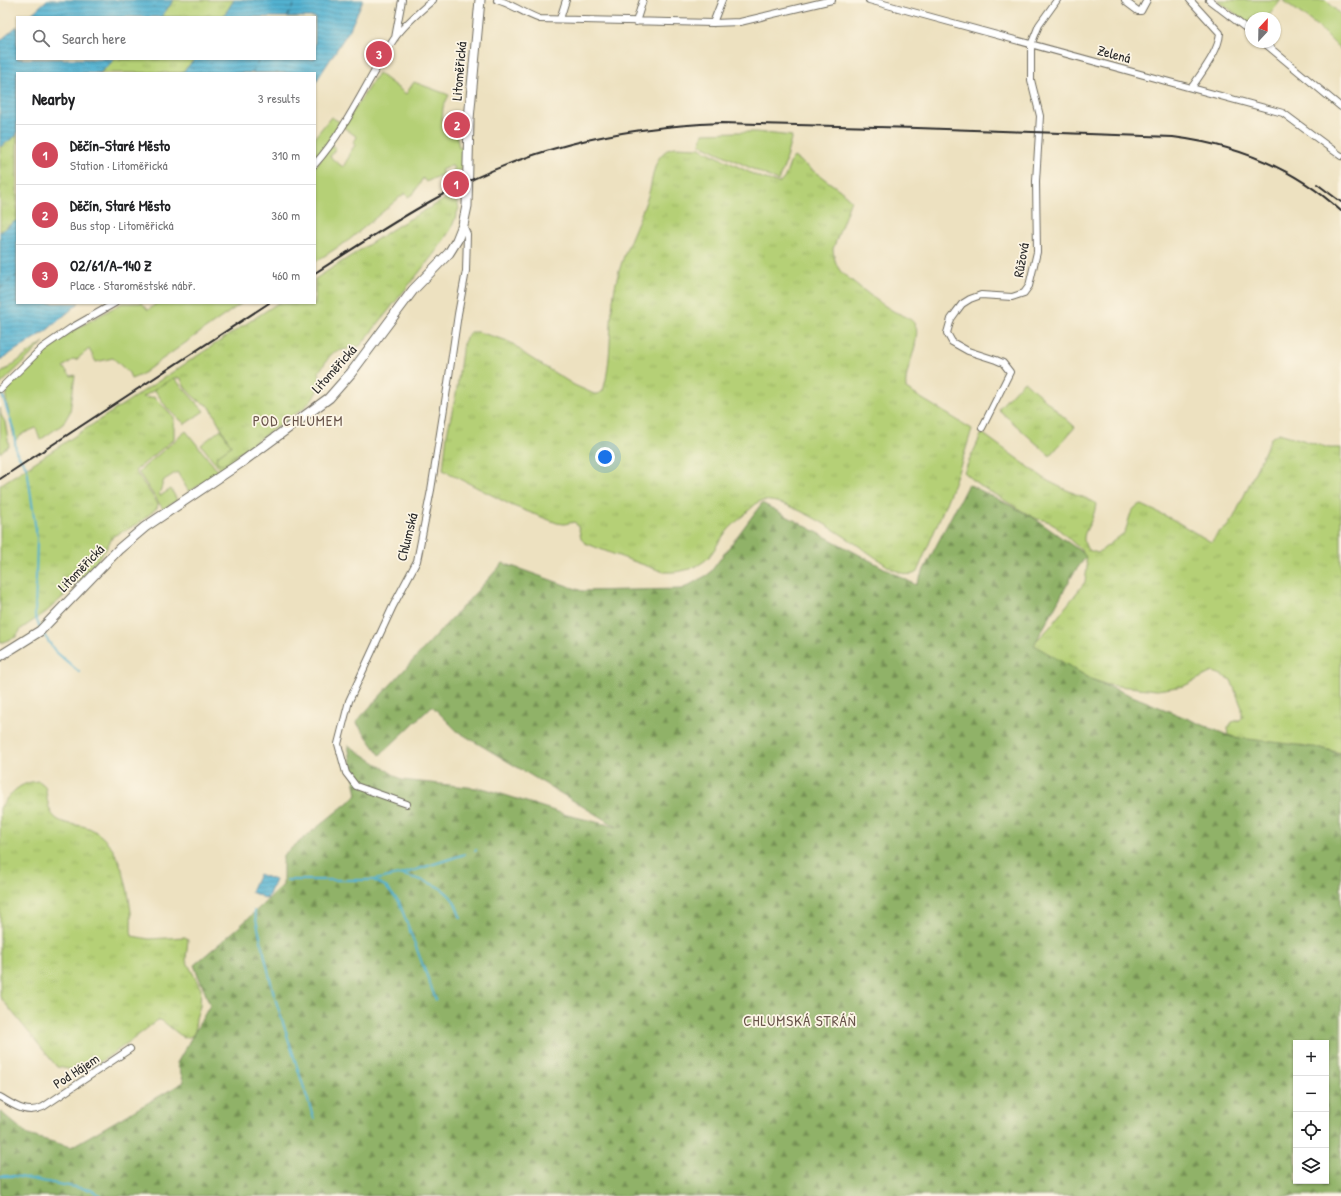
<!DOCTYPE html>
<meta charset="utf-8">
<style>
body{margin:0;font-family:"Patrick Hand",sans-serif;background:#f2f2f2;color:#202124}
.controls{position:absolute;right:12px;bottom:12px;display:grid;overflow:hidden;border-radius:0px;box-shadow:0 1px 3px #0004}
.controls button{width:36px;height:36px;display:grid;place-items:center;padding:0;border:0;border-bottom:1px solid #e0e0e0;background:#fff;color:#202124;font:20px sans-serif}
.compass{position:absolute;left:1245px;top:12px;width:36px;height:36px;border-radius:50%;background:#fff;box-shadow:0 1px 3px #0004;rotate:22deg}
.you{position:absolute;left:605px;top:457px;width:14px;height:14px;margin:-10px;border:3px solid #fff;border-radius:50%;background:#1a73e8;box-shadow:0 0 0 6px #1a73e833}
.badge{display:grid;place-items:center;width:26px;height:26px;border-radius:50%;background:#d1495b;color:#fff;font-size:13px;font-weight:700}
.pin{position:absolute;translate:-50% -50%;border:2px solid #fff;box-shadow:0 1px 4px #0006}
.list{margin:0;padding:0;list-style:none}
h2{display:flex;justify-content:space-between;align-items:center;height:52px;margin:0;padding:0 16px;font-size:17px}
h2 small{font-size:13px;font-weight:400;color:#757577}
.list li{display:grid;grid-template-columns:26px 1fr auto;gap:12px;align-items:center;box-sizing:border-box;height:60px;padding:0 16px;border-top:1px solid #e0e0e0}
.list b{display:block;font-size:15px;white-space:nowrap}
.list p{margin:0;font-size:13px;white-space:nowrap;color:#757577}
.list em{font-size:13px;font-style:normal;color:#757577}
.icon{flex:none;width:22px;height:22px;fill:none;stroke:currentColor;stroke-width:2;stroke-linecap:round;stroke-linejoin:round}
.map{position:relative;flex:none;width:1341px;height:1196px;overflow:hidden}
.search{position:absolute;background:#fff;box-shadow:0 1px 3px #0004;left:16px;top:16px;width:300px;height:44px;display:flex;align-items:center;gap:10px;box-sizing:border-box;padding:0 14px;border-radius:0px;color:#757577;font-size:15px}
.panel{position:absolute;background:#fff;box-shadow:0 1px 3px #0004;left:16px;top:72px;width:300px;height:232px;border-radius:0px}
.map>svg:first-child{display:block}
</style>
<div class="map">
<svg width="1341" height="1196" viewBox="0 0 1341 1196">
<defs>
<pattern id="grass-tufts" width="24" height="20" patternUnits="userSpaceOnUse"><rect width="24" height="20" fill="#b5d076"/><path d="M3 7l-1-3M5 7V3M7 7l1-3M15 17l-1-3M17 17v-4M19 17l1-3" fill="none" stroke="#9cb366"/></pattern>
<pattern id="forest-firs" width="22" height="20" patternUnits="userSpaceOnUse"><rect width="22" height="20" fill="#90b267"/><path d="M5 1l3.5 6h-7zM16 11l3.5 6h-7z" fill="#769155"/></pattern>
<pattern id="water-rules" width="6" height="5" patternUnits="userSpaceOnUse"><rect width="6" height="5" fill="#52b2d1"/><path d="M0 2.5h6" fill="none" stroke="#4491aa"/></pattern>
</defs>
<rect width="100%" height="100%" fill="#fcf5e5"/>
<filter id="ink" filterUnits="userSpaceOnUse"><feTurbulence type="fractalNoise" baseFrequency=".025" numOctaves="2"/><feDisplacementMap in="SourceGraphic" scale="8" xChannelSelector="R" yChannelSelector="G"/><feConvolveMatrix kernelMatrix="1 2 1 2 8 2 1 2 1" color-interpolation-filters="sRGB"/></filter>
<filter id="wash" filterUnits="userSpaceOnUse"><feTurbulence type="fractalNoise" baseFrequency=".012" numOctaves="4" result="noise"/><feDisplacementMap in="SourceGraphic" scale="16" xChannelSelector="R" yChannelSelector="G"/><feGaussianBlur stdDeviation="0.9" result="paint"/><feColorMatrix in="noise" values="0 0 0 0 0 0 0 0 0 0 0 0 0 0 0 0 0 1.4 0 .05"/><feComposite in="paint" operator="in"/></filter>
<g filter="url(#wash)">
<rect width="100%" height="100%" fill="#ede1c0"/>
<path fill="url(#grass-tufts)" stroke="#707e50" d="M174,0H234L223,17H161Z
M115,59H195L182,73H100Z
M17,135V220L0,232V147Z
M674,147L700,148L759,177L779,183C788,179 787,164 794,157L840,190L851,200L833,249C834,259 836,266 842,273C859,286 877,302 895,312C902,315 912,318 915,325C918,330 916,336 916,340C914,356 904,374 906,389L972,429C958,478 937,525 917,572C910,578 900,572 892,569C867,552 786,491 758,502C748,511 738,520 729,529C721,537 716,548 709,557C697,569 680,573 664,572L613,554L585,543L581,539L579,529L575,522L564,524L557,523L513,506L443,470L447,434L456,394L463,344L469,333L471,332H478L505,340L513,344L526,355L574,385L594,394H598L603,391C612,362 609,330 613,300C617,263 636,230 648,196C652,184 652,172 658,160C661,154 667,149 674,147Z
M454,194L459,208L451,229L437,250L360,346L334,352L329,357L319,372C323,387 314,397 305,407L222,465L218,463L216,460L217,456L231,446L210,407C206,404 203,403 199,401C192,396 182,386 181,378H174L143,397L149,398L154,397L174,417V439L135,471L158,504L157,508L138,524L113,536L106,549L95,563L64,596L46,612L21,629L16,637L0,643V485L278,303H315V279L399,225Z
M44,342L0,385V374Z
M1024,381L1075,427L1050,456L998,409Z
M982,433L1048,481L1060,487L1094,502L1096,504C1095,511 1093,517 1090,523C1084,534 1081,539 1088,550L1098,553L1124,533C1130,523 1127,511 1140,504L1172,519L1211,542L1219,532L1226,528L1234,517L1271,438L1279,433L1329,448H1341V753L1321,748L1248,743L1229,735L1228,728L1232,722L1240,720L1242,718V708L1231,680L1219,674L1213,672L1210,673L1184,686L1157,690L1108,685L1091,679L1034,646V643L1050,627L1085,582L1087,568L1085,557L1082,551L1052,523L1044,520L1037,519L1024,512L979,485L964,472Z
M39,781L45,786C47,794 47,805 51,812C58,826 76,823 89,828C96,831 103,837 108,843C123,861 128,889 131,912C132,920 130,929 132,936L149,939L185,937L188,939L186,960L201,989L200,1006L196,1018L195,1031L192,1036L184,1038L161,1020H158C143,1031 96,1070 79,1070C72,1070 64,1068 57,1067L0,997V808C10,793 20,782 39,781Z"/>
<path fill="url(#forest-firs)" stroke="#5e6e49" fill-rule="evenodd" d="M968,484L1031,516L1083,553L1086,557L1073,574L1034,645L1091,679L1232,737L1321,748L1341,754V1196H0V1111L28,1135L71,1147L184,1082L177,1063L210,1005L194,965L239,927L283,885V855L357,795L348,745L402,780L486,789L567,815L617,827L457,731L432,706L380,755L356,722L503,563L582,591L682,589L709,574L762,503L916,585ZM1296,1043H1326V1181H1296Z"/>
<path fill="#b5d076" stroke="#707e50" d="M1217,0H1281L1267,18H1251V25Z
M1283,0H1326L1341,15V50L1317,26Z
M378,73L406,94L414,82L449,95L443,107L442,121L456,132L459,148L462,146V169L445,179L444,177L454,172L453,166H451L441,170L443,174L426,182L423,178L414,193L408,197L405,193L349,240L315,262V167L331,145L336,148L330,157L343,167L350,155L349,154L355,145L353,143L357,137L343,127Z
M331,117L340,122L318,158H315V137Z
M737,132H756L792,136L785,161L786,162L778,181L700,144L703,133Z
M122,303H142L148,310L157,303H242L154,365L141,375L131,379L129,373L113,358L96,362L89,349L76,360L74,359L63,367L71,376L75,375L70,412L63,424L40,440L36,428L22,434L15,441L6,399L8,386L38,355L60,338Z
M174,378L204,411L185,424L167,408L154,389Z
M0,408L1,415L5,422L9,445L0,453Z
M221,429L231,446L217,456L216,460L218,463L222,465L236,455L238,458L221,470L201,445Z
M186,431L217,470L216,474L189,492L177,472L164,480L159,494L160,496L171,489L177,500L163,509L138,472Z"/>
<path fill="url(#water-rules)" stroke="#3e6e7e" d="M47,0H174L161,17H28Z
M234,0H363L350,29L315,83V73H182L195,59H315V17H223Z
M17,26V59H115L100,73H17V135L0,147V41Z
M17,220V303H79L46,331L0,360V232Z
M259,874L275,880L267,899L251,892Z"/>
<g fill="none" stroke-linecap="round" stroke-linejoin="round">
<path stroke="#52b2d1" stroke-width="2" d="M1,391L14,431L16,452L27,468L37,538L35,616L40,628
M42,632L55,651L79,672
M475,851L476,850
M403,875C421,880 442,884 453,900C457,905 458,913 461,918
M287,880H374L403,874L465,854
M375,881L385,886L399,902L436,1000
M254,911L274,995L314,1119
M0,1176H14L91,1190L101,1196"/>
<path stroke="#395a65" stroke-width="1" stroke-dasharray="5 4" stroke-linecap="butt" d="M287,17L297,0
M252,73L260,59
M0,288L17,275"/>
</g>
</g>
<g filter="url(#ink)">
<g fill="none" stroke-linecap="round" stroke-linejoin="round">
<defs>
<path id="street" d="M497,0C512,4 525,14 540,19L713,23L740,22L832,0
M869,0L1283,113L1341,156
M1125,0L1126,2L1138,11H1141L1147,0
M1190,0L1220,33C1219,51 1202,72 1192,87
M1209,0L1251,32
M560,19L566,0
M636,22L643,0
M713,23L722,0
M395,38L402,0
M1263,42L1341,107
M315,164C348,127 367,80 394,39C404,25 420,11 433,0
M0,389L42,348L71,328L115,303
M982,428L1010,372L1003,363L996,360L968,351L952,342L947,333L951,319L956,312L962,304L970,299L981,295L1012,297L1024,293L1029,286L1037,252L1036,181L1040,116L1031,80V45L1039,25L1057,0
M407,804L356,786L346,773L338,744L349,701L393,606L417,561L431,490L448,383L458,314L466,271L467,234L463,225
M0,1097C14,1105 26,1115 43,1107L130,1049"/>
<path id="secondary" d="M0,656L40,631L119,549L145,527L242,462L329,398L351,373L413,290L449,253L457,240L463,225L467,206L469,119L480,0"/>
</defs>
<use href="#street" stroke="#6f6b5f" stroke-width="8"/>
<use href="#secondary" stroke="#6f6b5f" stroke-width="11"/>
<use href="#street" stroke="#fff" stroke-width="6"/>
<use href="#secondary" stroke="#fff" stroke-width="9"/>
<path stroke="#2b2b2b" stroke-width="2" d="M1317,184L1341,202
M315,273C353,249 391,223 431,201C521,149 617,127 721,123L917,128L1173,137C1236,145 1293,167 1341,211
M0,479L269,303"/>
</g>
</g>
<g text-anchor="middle" stroke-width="3.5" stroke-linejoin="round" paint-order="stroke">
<g font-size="14" fill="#2b2b2b" stroke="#fcf5e5">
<text transform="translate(1114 54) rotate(15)" y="5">Zelená</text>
<text transform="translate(459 71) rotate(-85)" y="5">Litoměřická</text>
<text transform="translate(1021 260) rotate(-80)" y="5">Růžová</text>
<text transform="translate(334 369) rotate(-48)" y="5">Litoměřická</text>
<text transform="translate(407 537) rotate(-76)" y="5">Chlumská</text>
<text transform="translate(81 568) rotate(-46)" y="5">Litoměřická</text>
<text transform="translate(76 1071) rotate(-33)" y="5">Pod Hájem</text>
</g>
<g font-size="15" letter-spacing="1" fill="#68544a" stroke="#fcf5e5">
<text x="298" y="426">POD CHLUMEM</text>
<text x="800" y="1026">CHLUMSKÁ STRÁŇ</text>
</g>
</g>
</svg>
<div class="controls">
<button>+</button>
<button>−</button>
<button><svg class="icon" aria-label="locate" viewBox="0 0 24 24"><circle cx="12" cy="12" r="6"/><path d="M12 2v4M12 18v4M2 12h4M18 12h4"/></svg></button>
<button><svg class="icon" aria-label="layers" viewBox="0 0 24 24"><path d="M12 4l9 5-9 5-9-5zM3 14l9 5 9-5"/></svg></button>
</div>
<svg class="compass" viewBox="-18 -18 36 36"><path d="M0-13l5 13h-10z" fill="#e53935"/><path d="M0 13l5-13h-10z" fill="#757577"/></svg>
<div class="you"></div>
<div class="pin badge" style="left:456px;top:184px">1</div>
<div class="pin badge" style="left:457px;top:125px">2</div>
<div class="pin badge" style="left:379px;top:54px">3</div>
<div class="search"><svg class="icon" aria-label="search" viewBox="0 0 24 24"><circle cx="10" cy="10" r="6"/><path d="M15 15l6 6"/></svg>Search here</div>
<section class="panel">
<h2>Nearby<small>3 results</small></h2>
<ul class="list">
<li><span class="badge">1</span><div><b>Děčín-Staré Město</b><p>Station · Litoměřická</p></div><em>310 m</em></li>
<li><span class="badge">2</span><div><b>Děčín, Staré Město</b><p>Bus stop · Litoměřická</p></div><em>360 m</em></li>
<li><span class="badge">3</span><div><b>O2/61/A-140 Z</b><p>Place · Staroměstské nábř.</p></div><em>460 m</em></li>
</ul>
</section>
</div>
